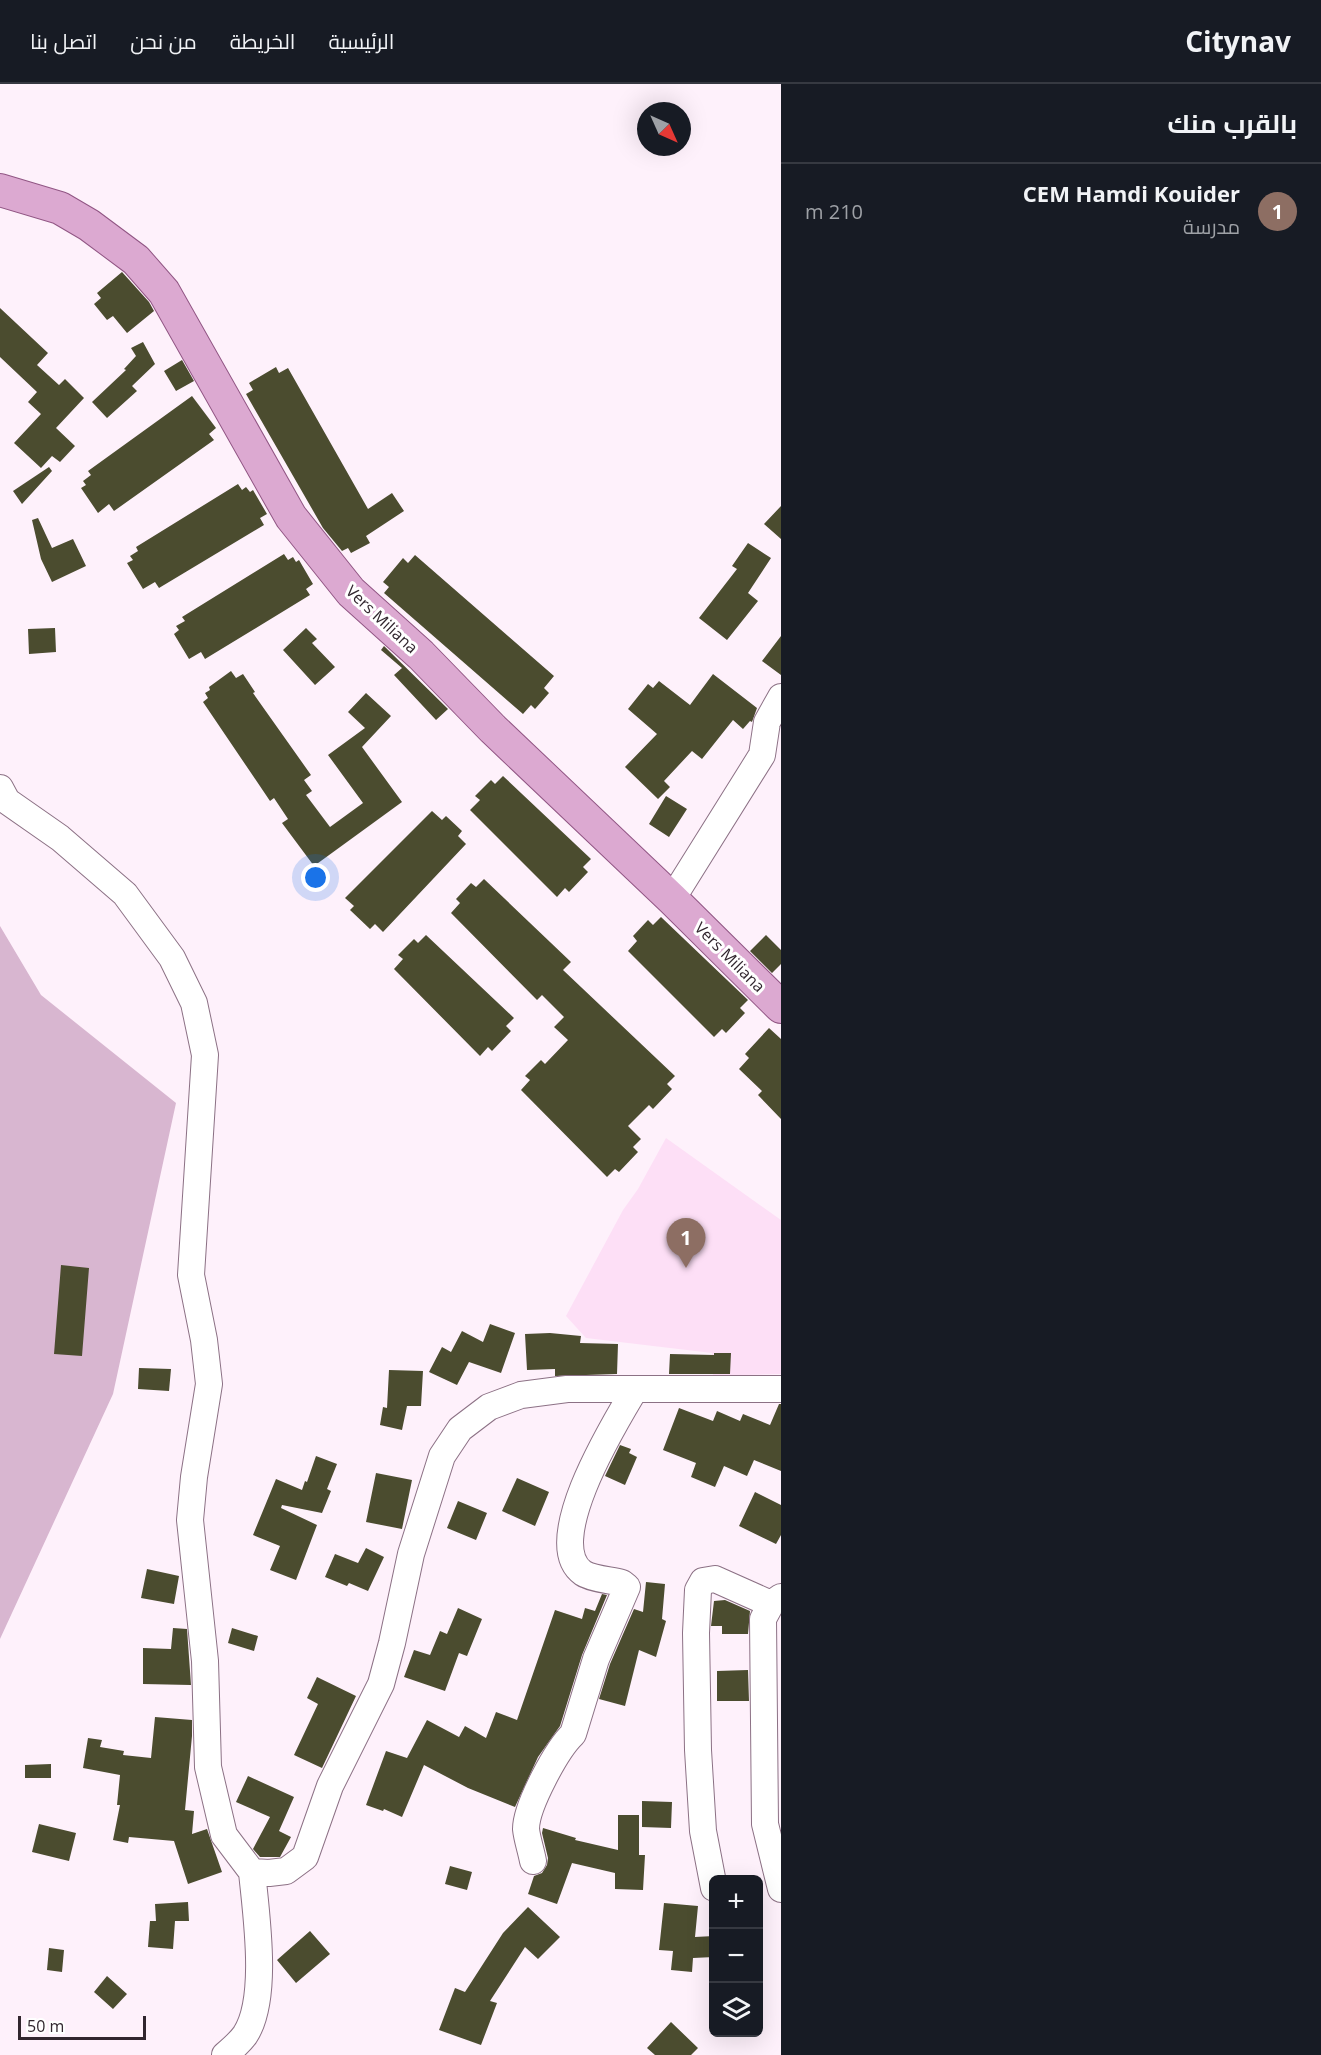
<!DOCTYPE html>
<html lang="ar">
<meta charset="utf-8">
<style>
body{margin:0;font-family:"Open Sans",Cairo,sans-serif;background:#20242c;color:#f1f3f6;direction:rtl}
.controls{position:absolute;right:18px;bottom:18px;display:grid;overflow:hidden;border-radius:9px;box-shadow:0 6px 24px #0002}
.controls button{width:54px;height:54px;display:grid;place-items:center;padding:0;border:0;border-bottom:2px solid #363941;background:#171b24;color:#f1f3f6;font:30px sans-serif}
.compass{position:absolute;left:637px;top:18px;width:54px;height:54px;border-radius:50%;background:#171b24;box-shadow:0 6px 24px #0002;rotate:135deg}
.scale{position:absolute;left:18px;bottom:15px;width:128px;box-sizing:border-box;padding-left:6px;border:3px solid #31262e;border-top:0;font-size:16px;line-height:21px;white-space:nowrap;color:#31262e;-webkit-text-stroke:4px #fff;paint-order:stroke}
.you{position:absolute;left:316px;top:794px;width:21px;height:21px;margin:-15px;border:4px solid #fff;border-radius:50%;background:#1a73e8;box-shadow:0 0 0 9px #1a73e833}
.badge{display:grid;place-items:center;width:39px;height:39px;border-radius:50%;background:#7f8029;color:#fff;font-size:20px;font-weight:700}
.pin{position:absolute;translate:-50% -50px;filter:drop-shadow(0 2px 3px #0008)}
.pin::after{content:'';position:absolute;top:32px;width:21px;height:18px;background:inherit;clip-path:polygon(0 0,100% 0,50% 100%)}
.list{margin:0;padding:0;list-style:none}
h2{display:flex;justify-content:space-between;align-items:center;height:78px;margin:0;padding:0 24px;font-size:26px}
h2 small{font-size:20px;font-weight:400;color:#9ea1a6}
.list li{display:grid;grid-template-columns:39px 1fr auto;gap:18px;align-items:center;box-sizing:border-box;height:96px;padding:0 24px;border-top:2px solid #363941}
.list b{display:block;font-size:22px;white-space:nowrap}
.list p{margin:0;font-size:20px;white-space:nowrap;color:#9ea1a6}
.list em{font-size:20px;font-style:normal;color:#9ea1a6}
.icon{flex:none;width:33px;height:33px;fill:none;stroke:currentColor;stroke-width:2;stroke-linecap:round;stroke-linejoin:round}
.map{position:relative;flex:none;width:781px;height:1971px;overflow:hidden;direction:ltr}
header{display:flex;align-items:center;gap:36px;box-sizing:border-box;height:84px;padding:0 30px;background:#171b24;border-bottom:2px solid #363941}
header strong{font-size:28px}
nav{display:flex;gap:33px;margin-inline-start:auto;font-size:21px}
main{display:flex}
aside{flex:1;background:#171b24}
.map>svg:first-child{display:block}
</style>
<header>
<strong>Citynav</strong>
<nav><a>الرئيسية</a><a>الخريطة</a><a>من نحن</a><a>اتصل بنا</a></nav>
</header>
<main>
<aside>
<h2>بالقرب منك<small></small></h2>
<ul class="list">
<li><span class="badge" style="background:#8d6e63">1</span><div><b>CEM Hamdi Kouider</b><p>مدرسة</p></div><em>210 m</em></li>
</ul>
</aside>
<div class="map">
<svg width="781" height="1971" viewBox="0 0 781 1971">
<rect width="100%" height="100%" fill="#fef1fb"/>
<path fill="#fddff6" d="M666,1054L781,1136V1290L713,1292L712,1269L586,1254L566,1232L623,1126L638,1105Z"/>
<path fill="#d8b6d0" d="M0,842L41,911L176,1019L113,1310L0,1555Z"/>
<path fill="#4b4c2f" d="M122,188L149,218L154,227L127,249L113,232L107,236L94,220L101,214L97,209Z
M0,224L48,269L37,281L59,301L65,295L84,314L56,344L75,362L60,378L52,372L41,384L14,359L41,330L28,318L37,308L0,273Z
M143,258L155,280L132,302L137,307L107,334L92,318L126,286L124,285L136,272L131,264Z
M182,276L194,297L176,307L164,287Z
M276,283L279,289L288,284L368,425L392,409L404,427L366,452L370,459L351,469L348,464L342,467L323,444L246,310L253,306L249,299Z
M192,312L216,344L209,350L214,356L114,427L109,420L98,429L81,404L86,401L83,397L91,391L88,387Z
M49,383L52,387L22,420L13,407Z
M238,400L242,406L246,403L250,408L253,406L267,430L260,434L264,441L159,504L155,498L143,505L127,479L133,476L130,472L138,467L136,463Z
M781,422V455L764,440Z
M38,434L52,464L73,455L86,482L52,498L41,475L32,436Z
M748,459L771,474L748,509L758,517L727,556L699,534L737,485L732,482Z
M284,470L288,476L293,473L296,478L299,476L313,500L306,505L310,511L205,575L201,568L189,575L174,550L179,546L176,542L185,537L182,533Z
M415,471L554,592L544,604L549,609L535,625L531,621L523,630L384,509L389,503L383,498L403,474L408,479Z
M55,544L56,568L29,570L28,545Z
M306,544L317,555L312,559L335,583L315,601L283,566Z
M781,552V591L762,577Z
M384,562L448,625L436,636L394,591L402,584L381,566Z
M231,587L236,594L243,590L255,608L253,609L311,691L304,696L312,707L306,711L330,743L363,719L328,671L365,644L348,628L366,609L391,632L362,663L402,718L314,782L282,739L288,735L274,714L270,717L203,618L208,614L205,609L210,606L209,603Z
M713,590L757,624L752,638L750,637L743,645L733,636L702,675L692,667L664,697L670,703L658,715L625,683L657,650L628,625L648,600L653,604L659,597L690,621Z
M503,692L591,775L583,783L588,788L569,808L565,804L557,813L470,726L480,716L475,712L491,696L495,700Z
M666,712L687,725L669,753L649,740Z
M432,727L442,736L446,732L462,747L458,752L466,760L383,848L375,840L370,845L350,826L354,822L345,814Z
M484,795L571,878L563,886L675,992L667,1000L672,1005L653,1025L649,1021L628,1042L641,1055L633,1063L638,1068L619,1088L615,1085L607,1093L521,1006L530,996L525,992L541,976L545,980L568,956L554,943L564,933L542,911L537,916L451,829L460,819L456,815L471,799L476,803Z
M661,833L748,916L740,924L745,929L726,949L722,945L714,953L628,867L637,857L633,852L648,836L653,841Z
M426,851L514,934L506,942L511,947L492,967L488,963L480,972L394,885L403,875L398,871L414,855L418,859Z
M766,851L781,866V880L772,889L750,867Z
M769,944L781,955V1035L758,1011L762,1007L739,985L749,974L745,970Z
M61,1181L89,1184L82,1272L54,1270Z
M490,1240L515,1249L501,1289L469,1278L457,1301L429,1288L442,1263L451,1268L462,1247L483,1258Z
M550,1249L581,1252L580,1259L618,1260L617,1290L555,1292V1285L527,1286L525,1250Z
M714,1269H731L730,1290H669L670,1270L714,1271Z
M139,1284L171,1285L169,1307L138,1305Z
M389,1286L423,1287L421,1322H407L402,1346L380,1341L383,1323L387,1324Z
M779,1320H781V1387L754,1376L747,1392L724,1382L715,1403L691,1393L696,1379L663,1366L679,1324L713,1337L717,1327L740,1337L743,1330L770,1341Z
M620,1361L631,1365L629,1369L637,1373L625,1401L605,1392Z
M316,1372L337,1380L327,1405L331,1407L322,1429L282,1421L281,1424L317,1441L296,1496L270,1486L280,1462L253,1451L276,1395L302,1406L305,1397L307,1398Z
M376,1389L412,1396L402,1445L366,1438Z
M517,1394L549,1408L535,1442L502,1427Z
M755,1408L781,1421V1451L776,1460L739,1442Z
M458,1417L487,1429L476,1456L447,1444Z
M366,1464L384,1473L368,1507L349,1499L347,1502L325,1493L335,1470L358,1479Z
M147,1485L179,1492L174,1520L141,1514Z
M646,1498L665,1500L662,1535L666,1537L656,1573L639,1566L625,1622L599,1615L610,1580L634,1525L643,1528Z
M602,1510L607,1511L582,1571L560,1642L538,1673L515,1723L468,1704L424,1681L402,1733L384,1725L383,1727L366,1721L386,1667L407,1674L427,1636L459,1653L465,1642L486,1654L496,1628L517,1636L555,1526L582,1535L585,1524L595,1527Z
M725,1516L750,1527L748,1550H722V1542H711L714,1517Z
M458,1524L482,1535L467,1572L459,1569L445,1607L404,1593L414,1566L430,1571L440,1547L447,1550Z
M173,1544L187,1545L191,1601L143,1600V1564L171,1565Z
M232,1544L258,1552L254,1567L228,1559Z
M748,1586L749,1617H717V1587Z
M317,1593L356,1612L322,1684L294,1671L318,1620L307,1614Z
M155,1633L192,1636V1652L185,1726L194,1727L192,1750L207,1745L222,1788L188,1800L174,1757L129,1753L128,1759L113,1756L120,1721H117L120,1691L83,1684L88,1654L102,1656L100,1663L124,1667L123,1671L151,1674Z
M51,1680V1694H25V1681Z
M248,1692L294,1713L279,1747L291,1753L280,1773H260L253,1765L270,1733L236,1718Z
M642,1717L672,1718L671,1744L642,1743Z
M618,1731H639V1771H645L643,1806L615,1805V1789L572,1779L557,1820L528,1810L534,1792L542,1789L547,1781L548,1774L542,1749L543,1744L576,1754L575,1756L618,1766Z
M39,1740L76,1749L69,1777L32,1768Z
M450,1782L472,1788L467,1806L445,1800Z
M188,1818L189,1837H175L173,1865L148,1863L150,1837H156L155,1820Z
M664,1819L698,1822L695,1853L714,1852V1873L693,1874L692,1888L671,1886L673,1867L659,1866Z
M528,1823L560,1853L538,1875L525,1863L490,1917L497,1919L481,1961L439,1946L455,1904L465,1908L503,1849Z
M310,1847L330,1870L296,1899L277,1876Z
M49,1864L64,1866L62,1888L47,1886Z
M107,1892L127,1910L113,1925L94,1908Z
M671,1938L698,1964L691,1971H655L647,1964Z"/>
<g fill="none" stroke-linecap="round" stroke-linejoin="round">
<defs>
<path id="minor" d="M0,704L7,717L60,754L125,810L172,874L194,919L205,971L191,1191L204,1256L209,1300L194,1393L190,1436L205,1577L208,1683L224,1751L252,1788L269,1789L286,1787L305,1773L330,1702L381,1600L392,1559L411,1470L442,1372L460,1345L489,1323L521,1311L567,1305H781
M672,815L762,671L767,638L781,613
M781,1513L771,1520L763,1535L765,1740L781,1805
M533,1777C531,1766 527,1755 526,1745C526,1722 557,1665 573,1650L596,1575L627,1503L622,1499C611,1496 592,1495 583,1489C540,1459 616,1337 635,1305
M714,1804L703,1747L698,1666L696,1549L698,1506L703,1497L715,1495L771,1520
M225,1971C232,1965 240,1958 245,1951C269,1915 256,1830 252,1788"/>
<path id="major" d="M0,106L60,124L89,141L136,176L164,208L291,433L351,508L421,571L493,645L672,815L781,923"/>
</defs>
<use href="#minor" stroke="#8c7185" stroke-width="28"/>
<use href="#major" stroke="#915684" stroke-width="34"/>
<use href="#minor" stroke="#fff" stroke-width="26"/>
<use href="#major" stroke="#dca9d1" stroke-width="32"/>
</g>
<g text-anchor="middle" stroke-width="6" stroke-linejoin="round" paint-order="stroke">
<g font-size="16" fill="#31262e" stroke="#fff">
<text transform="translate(382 535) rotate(43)" y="6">Vers Miliana</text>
<text transform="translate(730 873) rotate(45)" y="6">Vers Miliana</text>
</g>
</g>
</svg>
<div class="controls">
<button>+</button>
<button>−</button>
<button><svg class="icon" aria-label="layers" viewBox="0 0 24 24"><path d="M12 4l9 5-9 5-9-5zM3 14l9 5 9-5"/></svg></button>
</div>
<svg class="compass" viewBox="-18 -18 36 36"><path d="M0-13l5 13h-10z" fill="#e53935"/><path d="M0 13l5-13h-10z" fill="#9ea1a6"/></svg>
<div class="scale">50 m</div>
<div class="you"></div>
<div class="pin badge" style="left:686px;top:1184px;background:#8d6e63">1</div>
</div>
</main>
